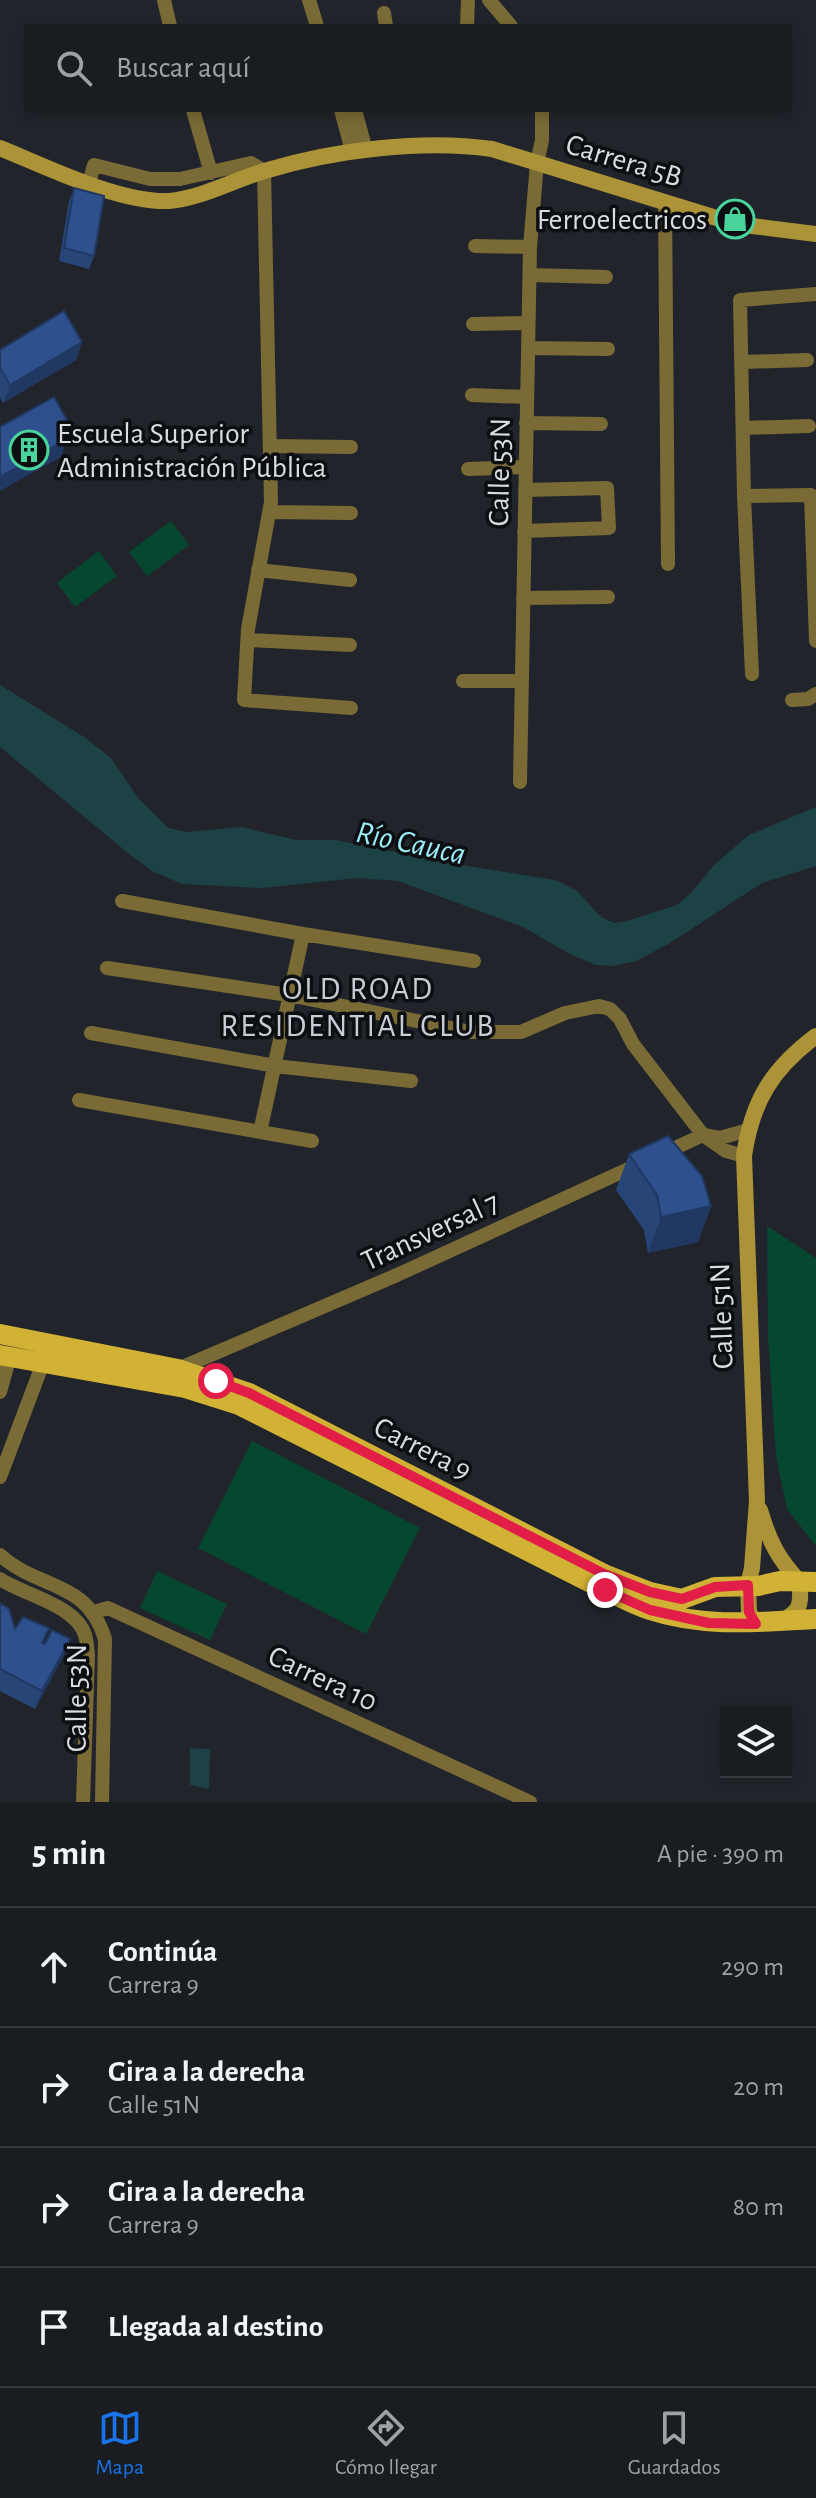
<!DOCTYPE html>
<html lang="es">
<meta charset="utf-8">
<style>
body{margin:0;font-family:"Alegreya Sans",sans-serif;background:#26292d;color:#f1f3f6}
.controls{position:absolute;right:24px;bottom:24px;display:grid;overflow:hidden;border-radius:0px;box-shadow:0 4px 12px #0003}
.controls button{width:72px;height:72px;display:grid;place-items:center;padding:0;border:0;border-bottom:2px solid #373a3e;background:#191c20;color:#f1f3f6;font:40px sans-serif}
.stop{position:absolute;width:24px;height:24px;margin:-18px;border:6px solid #e11d48;border-radius:50%;background:#fff}
.stop.end{background:#e11d48;border-color:#fff;box-shadow:0 2px 8px #0008}
.list{margin:0;padding:0;list-style:none}
h2{display:flex;justify-content:space-between;align-items:center;height:104px;margin:0;padding:0 32px;font-size:34px}
h2 small{font-size:26px;font-weight:400;color:#9fa1a5}
.list li{display:grid;grid-template-columns:52px 1fr auto;gap:24px;align-items:center;box-sizing:border-box;height:120px;padding:0 32px;border-top:2px solid #373a3e}
.list b{display:block;font-size:30px;white-space:nowrap}
.list p{margin:0;font-size:26px;white-space:nowrap;color:#9fa1a5}
.list em{font-size:26px;font-style:normal;color:#9fa1a5}
.icon{flex:none;width:44px;height:44px;fill:none;stroke:currentColor;stroke-width:2;stroke-linecap:round;stroke-linejoin:round}
.map{position:relative;flex:none;width:816px;height:1802px;overflow:hidden}
.search{position:absolute;background:#191c20;box-shadow:0 4px 12px #0003;left:24px;right:24px;top:24px;height:88px;display:flex;align-items:center;gap:20px;box-sizing:border-box;padding:0 28px;border-radius:0px;color:#9fa1a5;font-size:30px}
.sheet{height:584px;background:#191c20}
nav{display:flex;justify-content:space-around;align-items:center;box-sizing:border-box;height:112px;border-top:2px solid #373a3e;background:#191c20;font-size:22px;color:#9fa1a5}
nav a{display:grid;justify-items:center;gap:4px}
nav .on{color:#1a73e8}
.map>svg:first-child{display:block}
</style>
<div class="map">
<svg width="816" height="1802" viewBox="0 0 816 1802">
<rect width="100%" height="100%" fill="#21252b"/>
<path fill="#06482f" d="M171,521L189,545L147,576L129,552Z
M99,551L117,576L75,607L57,583Z
M767,1226L816,1258V1546L787,1509L776,1456L768,1337Z
M252,1441L420,1528L366,1634L198,1548Z
M157,1571L227,1604L210,1640L140,1608Z"/>
<path fill="#1d4246" d="M0,685L84,737L110,757L139,799L168,828L186,832L242,827L296,840H335L467,866L555,880L576,890L601,917L614,923L627,921L677,905L690,894L715,864L749,835L816,807V866L762,883L670,943L636,961L613,966L596,965L570,954L523,927L398,881L357,878L262,888L182,884L152,871L128,853L0,747Z
M190,1748L210,1749L209,1789L190,1785Z"/>
<g fill="none" stroke-linecap="round" stroke-linejoin="round">
<path stroke="#7a6b36" stroke-width="14" d="M164,0L170,26
M309,0L317,26
M489,0L511,26
M384,13L386,26
M467,26L468,0
M193,110L211,173
M341,110L352,151
M355,110L366,150
M89,183L94,165L150,179H180L251,163L264,171L271,502L248,629L244,700L351,708
M665,202L668,564
M475,246L530,247
M530,275L606,277
M473,324L528,323
M528,348L608,349
M742,362L807,360
M472,395L527,397
M526,423L601,424
M743,428L809,426
M270,446L351,447
M468,469L525,467
M744,496L811,495L816,641
M270,512L351,513
M524,531L609,528L607,488L525,490
M258,570L350,580
M523,598L608,597
M248,640L350,645
M752,674L744,496L740,300L816,294
M463,681H522
M792,700L808,699L816,694
M520,782L530,247L537,163L542,140V110
M122,901L303,934L474,961
M107,968L289,995L471,1032H521L565,1013L599,1006L610,1009L620,1019L633,1044L703,1135L726,1151L744,1156
M91,1033L275,1066L411,1081
M79,1100L312,1141
M260,1132L303,934
M703,1135L720,1138L748,1130
M660,1155L703,1135
M178,1369L397,1275L637,1165
M0,1392L10,1356
M0,1477L43,1363
M0,1555C38,1590 87,1579 105,1639L102,1802
M0,1579C24,1595 76,1605 85,1635C87,1641 87,1648 88,1655L83,1802
M94,1612L108,1608L530,1802"/>
<path stroke="#ac9337" stroke-width="16" d="M0,148C47,167 119,203 169,201C203,198 235,179 268,170C335,150 423,139 492,149L713,217L744,225L816,234
M760,1510C769,1541 778,1559 800,1582C800,1604 803,1609 782,1621
M756,1624L749,1612L748,1585L752,1568L757,1501L744,1156C752,1101 772,1069 816,1036"/>
<path stroke="#d2b234" stroke-width="20" d="M0,1334L178,1369L249,1393L604,1574L650,1592L682,1599L715,1587L758,1586L780,1581L816,1582
M0,1355L185,1388L239,1405L605,1590C620,1597 635,1605 650,1610C705,1628 760,1622 816,1619"/>
</g>
<path fill="#284578" d="M74,188L94,256L89,269L59,261L69,201Z
M82,342L76,360L3,403L0,397V350Z
M629,1154L711,1206L698,1242L648,1253L644,1230L616,1190Z
M0,1603L15,1629L45,1644L70,1639L63,1657L35,1709L0,1691Z"/>
<path fill="#203862" d="M82,342L76,360L3,403L10,385Z
M68,422L62,440L60,426Z
M67,439L61,457L0,491V477Z
M711,1206L698,1242L648,1253L661,1217Z
M70,1639L63,1657L35,1709L42,1691Z"/>
<path fill="#2e508c" stroke="#203862" stroke-width="2" d="M74,188L104,196L94,256L64,248Z
M64,311L82,342L10,385L0,368V350Z
M54,397L68,422L60,426L67,439L0,477V427Z
M668,1136L702,1176L711,1206L661,1217L657,1195L629,1154Z
M0,1603L9,1609L15,1629L23,1617L49,1628L42,1643L45,1644L52,1630L70,1639L42,1691L0,1669Z"/>
<g fill="none" stroke-linecap="round" stroke-linejoin="round">
<path stroke="#e11d48" stroke-width="10" d="M216,1381L249,1393L604,1574L650,1592L682,1599L715,1587L748,1585L749,1612L756,1624L709,1623L650,1610L605,1590"/>
</g>
<defs>
<symbol id="shop-ring" viewBox="-11 -11 22 22"><circle r="9.5" fill="#0c0e11" stroke="#49d49c" stroke-width="1.5"/><path d="M-5-2.5h2.3a2.7 3.5 0 0 1 5.4 0H5L5.5 6h-11ZM-1.5-2.5h3a1.5 2.3 0 0 0-3 0Z" fill="#49d49c"/></symbol>
<symbol id="building-ring" viewBox="-11 -11 22 22"><circle r="9.5" fill="#0c0e11" stroke="#49d49c" stroke-width="1.5"/><path d="M-4-6H4V6H1V3H-1V6H-4ZM-2.5-4.3h1.7v1.8h-1.7ZM.8-4.3h1.7v1.8H.8ZM-2.5-1h1.7V.8h-1.7ZM.8-1h1.7V.8H.8Z" fill="#49d49c"/></symbol>
</defs>
<g fill-rule="evenodd">
<use href="#shop-ring" x="713" y="197" width="44" height="44"/>
<use href="#building-ring" x="7" y="428" width="44" height="44"/>
</g>
<g text-anchor="middle" stroke-width="7" stroke-linejoin="round" paint-order="stroke">
<g font-size="30" fill="#d9dce0" stroke="#0c0e11">
<text transform="translate(624 160) rotate(17)" y="10">Carrera 5B</text>
<text transform="translate(499 472) rotate(-89)" y="10">Calle 53N</text>
<text transform="translate(430 1231) rotate(-25)" y="10">Transversal 7</text>
<text transform="translate(721 1316) rotate(-92)" y="10">Calle 51N</text>
<text transform="translate(423 1448) rotate(27)" y="10">Carrera 9</text>
<text transform="translate(323 1678) rotate(25)" y="10">Carrera 10</text>
<text transform="translate(76 1698) rotate(-90)" y="10">Calle 53N</text>
</g>
<g font-size="30" fill="#d9dce0" stroke="#0c0e11" text-anchor="end">
<text x="707" y="229">Ferroelectricos</text>
<text x="57" y="443" text-anchor="start">Escuela Superior<tspan x="57" dy="34">Administración Pública</tspan></text>
</g>
<g font-size="32" font-style="italic" fill="#9beff8" stroke="#0c0e11">
<text transform="translate(411 842) rotate(12)" y="11">Río Cauca</text>
</g>
<g font-size="32" letter-spacing="2" fill="#c7ccd5" stroke="#0c0e11">
<text x="358" y="999">OLD ROAD<tspan x="358" dy="37">RESIDENTIAL CLUB</tspan></text>
</g>
</g>
</svg>
<div class="controls">
<button><svg class="icon" aria-label="layers" viewBox="0 0 24 24"><path d="M12 4l9 5-9 5-9-5zM3 14l9 5 9-5"/></svg></button>
</div>
<div class="stop" style="left:216px;top:1381px"></div>
<div class="stop end" style="left:605px;top:1590px"></div>
<div class="search"><svg class="icon" aria-label="search" viewBox="0 0 24 24"><circle cx="10" cy="10" r="6"/><path d="M15 15l6 6"/></svg>Buscar aquí</div>
</div>
<section class="sheet">
<h2>5 min<small>A pie · 390 m</small></h2>
<ul class="list">
<li><svg class="icon" aria-label="ahead" viewBox="0 0 24 24"><path d="M12 20V5M6 11l6-6 6 6"/></svg><div><b>Continúa</b><p>Carrera 9</p></div><em>290 m</em></li>
<li><svg class="icon" aria-label="right" viewBox="0 0 24 24"><path d="M7 20v-9h11M14 6l5 5-5 5"/></svg><div><b>Gira a la derecha</b><p>Calle 51N</p></div><em>20 m</em></li>
<li><svg class="icon" aria-label="right" viewBox="0 0 24 24"><path d="M7 20v-9h11M14 6l5 5-5 5"/></svg><div><b>Gira a la derecha</b><p>Carrera 9</p></div><em>80 m</em></li>
<li><svg class="icon" aria-label="arrive" viewBox="0 0 24 24"><path d="M6 21V4h12l-3 4 3 4H6"/></svg><div><b>Llegada al destino</b></div></li>
</ul>
</section>
<nav>
<a class="on"><svg class="icon" aria-label="map" viewBox="0 0 24 24"><path d="M3 6l6-2 6 2 6-2v14l-6 2-6-2-6 2zM9 4v14M15 6v14"/></svg>Mapa</a>
<a><svg class="icon" aria-label="directions" viewBox="0 0 24 24"><path d="M12 3l9 9-9 9-9-9zM9 14v-3h6M13 9l2 2-2 2"/></svg>Cómo llegar</a>
<a><svg class="icon" aria-label="saved" viewBox="0 0 24 24"><path d="M7 4h10v16l-5-4-5 4z"/></svg>Guardados</a>
</nav>
